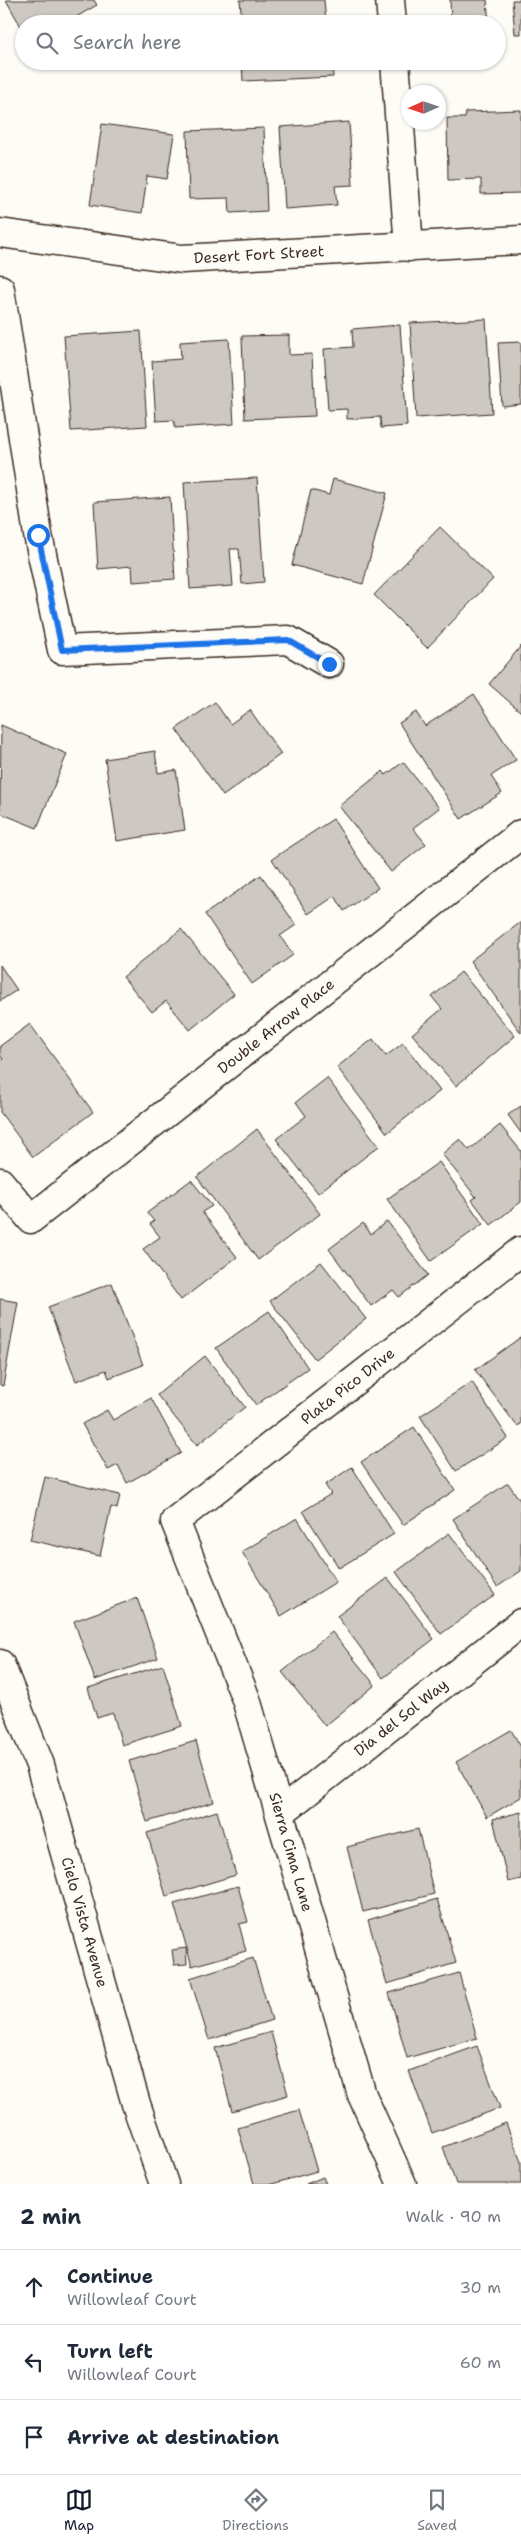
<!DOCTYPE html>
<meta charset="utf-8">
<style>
body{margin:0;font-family:"Shantell Sans",sans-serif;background:#f6f6f7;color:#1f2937}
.compass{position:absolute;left:401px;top:85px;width:45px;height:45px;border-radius:50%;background:#fff;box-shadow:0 1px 4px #0004;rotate:267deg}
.stop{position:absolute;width:15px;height:15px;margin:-11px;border:4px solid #1a73e8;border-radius:50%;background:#fff}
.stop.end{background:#1a73e8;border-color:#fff;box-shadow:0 1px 5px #0008}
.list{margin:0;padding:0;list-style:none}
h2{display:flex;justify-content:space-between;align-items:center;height:65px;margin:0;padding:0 20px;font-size:21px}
h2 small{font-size:16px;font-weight:400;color:#747a83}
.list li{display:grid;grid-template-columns:32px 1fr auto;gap:15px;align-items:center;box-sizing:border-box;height:75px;padding:0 20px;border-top:1px solid #e0e1e3}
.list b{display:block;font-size:19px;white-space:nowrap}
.list p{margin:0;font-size:16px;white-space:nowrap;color:#747a83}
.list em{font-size:16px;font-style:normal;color:#747a83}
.icon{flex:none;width:28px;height:28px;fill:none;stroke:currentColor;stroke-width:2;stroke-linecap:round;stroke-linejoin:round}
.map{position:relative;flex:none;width:521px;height:2184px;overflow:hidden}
.search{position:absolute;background:#fff;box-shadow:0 1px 4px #0004;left:15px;right:15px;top:15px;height:55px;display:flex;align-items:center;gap:12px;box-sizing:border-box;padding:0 18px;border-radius:28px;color:#747a83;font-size:19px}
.sheet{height:290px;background:#fff}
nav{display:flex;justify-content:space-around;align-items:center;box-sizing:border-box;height:70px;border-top:1px solid #e0e1e3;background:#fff;font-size:14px;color:#747a83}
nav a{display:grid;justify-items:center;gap:2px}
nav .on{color:#111827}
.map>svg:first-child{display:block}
</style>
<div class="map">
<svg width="521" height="2184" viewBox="0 0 521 2184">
<rect width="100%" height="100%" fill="#fdfcf7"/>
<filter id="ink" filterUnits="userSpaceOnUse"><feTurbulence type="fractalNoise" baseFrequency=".02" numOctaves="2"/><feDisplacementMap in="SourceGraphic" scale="10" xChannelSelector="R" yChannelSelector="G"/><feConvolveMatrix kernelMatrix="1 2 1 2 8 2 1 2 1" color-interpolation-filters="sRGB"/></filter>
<g filter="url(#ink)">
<path fill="#cdc8c2" stroke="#3b2a1e" d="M6,0H94L97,5L64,24H24V32Z
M240,0H324L326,22L242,24Z
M450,0H487L489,24H451Z
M512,0H521V34H515Z
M242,61H332L333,77L243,81Z
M521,110V193L481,194V179L448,180L447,118H465L466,112Z
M349,122L353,185L335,186L337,205L285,209L280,127Z
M102,124L174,134L167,179L147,176L142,213L90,205Z
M264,128L267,211L230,213L229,198L189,199L187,131Z
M486,319L492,413L416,418L410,323Z
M400,325L407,426L381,428L380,417L347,419V409L328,410L324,349L353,347L352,329Z
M141,331L147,426L71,431L64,336Z
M289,335V355L312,354L315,416L245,419L242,336Z
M229,339L234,424L175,428L174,420L156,421L152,361L181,359L180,342Z
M521,342V404L502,406L498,343Z
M257,478L264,582L242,584L239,549H230L233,586L190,589L184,482Z
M333,479L387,493L363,584L292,565L311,490L329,495Z
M170,497L175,579L133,582L132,566L98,569L94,502Z
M440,527L493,579L427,648L374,595Z
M521,646V712L489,684Z
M474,694L516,760L491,776L502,793L461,819L399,723L416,712L425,726Z
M215,702L230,724L250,710L281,754L223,796L176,729Z
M1,725L67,754L37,828L0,813Z
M155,751L158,773L176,770L185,830L117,841L105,759Z
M403,762L439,808L413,828L426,844L391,872L339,806L383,771L386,775Z
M333,819L378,888L344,911L335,896L308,914L272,859Z
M261,875L296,925L280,936L293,955L252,984L205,914Z
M521,922V1033L470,961Z
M181,929L234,994L190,1030L166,1001L152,1012L123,977Z
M0,965L17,990L0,1001Z
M461,972L515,1036L456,1086L412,1034L442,1009L432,997Z
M30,1024L93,1112L33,1157L0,1112V1061L3,1059L0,1055V1046Z
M373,1039L386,1056L403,1043L440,1091L387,1133L337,1067Z
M327,1078L379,1146L318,1193L276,1139L306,1116L296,1102Z
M521,1106V1133L508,1115Z
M500,1125L521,1151V1202L491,1225L472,1200L476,1197L442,1154L460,1139L469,1150Z
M257,1129L320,1214L258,1260L197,1177Z
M439,1162L483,1224L431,1261L387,1199Z
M191,1180L212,1206L202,1212L237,1257L181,1300L143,1249L160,1237L150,1224L154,1221L147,1213Z
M387,1221L428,1275L399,1297L393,1290L371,1306L329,1249L363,1223L371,1234Z
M321,1262L366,1319L315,1359L270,1301Z
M112,1283L143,1365L109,1378L106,1370L76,1381L48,1307Z
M0,1299L18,1302L3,1386L0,1385Z
M269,1311L308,1368L256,1405L216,1348Z
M521,1337V1424L517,1426L475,1370Z
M205,1356L245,1407L197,1445L157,1395Z
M472,1382L508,1438L456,1471L420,1416Z
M151,1398L181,1453L127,1483L118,1465L108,1470L82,1424L107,1410L113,1420Z
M414,1427L455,1490L403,1525L361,1462Z
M352,1467L394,1534L339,1568L303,1511L331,1494L325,1485Z
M45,1477L120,1495L117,1509L111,1507L100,1556L30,1540Z
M508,1483L521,1502V1571L497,1587L453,1519Z
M297,1518L336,1582L281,1616L242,1552Z
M449,1533L495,1595L441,1634L396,1572Z
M388,1578L434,1639L383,1678L337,1616Z
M137,1598L158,1658L95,1680L74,1621Z
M332,1632L375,1685L325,1726L282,1672Z
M163,1665L182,1726L122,1745L113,1713L97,1718L88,1688Z
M511,1730L521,1747V1797L487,1817L456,1762Z
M196,1741L214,1802L147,1822L129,1761Z
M217,1811L236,1875L166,1896L147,1833Z
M521,1812V1879L508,1882L493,1819Z
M418,1829L434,1894L363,1912L347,1847Z
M238,1886L248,1922L239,1924L246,1951L192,1966L174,1904Z
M437,1899L456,1963L387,1984L368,1920Z
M186,1948L187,1964L174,1965L172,1950Z
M253,1958L272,2020L209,2040L190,1978Z
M459,1973L477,2038L407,2058L389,1993Z
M271,2032L288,2095L232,2111L215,2048Z
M477,2046L500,2108L432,2133L409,2071Z
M299,2110L317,2171L272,2184H254L238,2128Z
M506,2123L521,2162V2184H456L443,2147Z
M323,2177L326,2184H306Z"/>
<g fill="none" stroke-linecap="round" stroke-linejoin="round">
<defs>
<g id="street">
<path d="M390,0L392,24"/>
<path d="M395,61L409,247"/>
<path id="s1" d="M0,233L182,259L521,240"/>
<path d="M0,289L38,535L62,650L288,640L329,664"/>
<path id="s2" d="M0,1182L31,1219L521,834"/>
<path id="s3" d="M280,1813L521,1623"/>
<path id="s4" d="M402,2184L362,2095L246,1699L175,1521L521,1251"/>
</g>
<g id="secondary">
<path id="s5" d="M0,1664L40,1765L136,2104L164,2184"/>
</g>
</defs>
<use href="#street" stroke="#3b2a1e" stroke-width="31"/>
<use href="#secondary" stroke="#3b2a1e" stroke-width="31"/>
<use href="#street" stroke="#fdfcf7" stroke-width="28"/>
<use href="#secondary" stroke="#fdfcf7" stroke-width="28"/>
</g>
</g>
<g fill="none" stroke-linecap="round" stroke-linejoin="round" filter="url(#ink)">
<path stroke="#1a73e8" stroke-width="6" d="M38,535L62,650L288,640L329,664"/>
</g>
<g text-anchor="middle" stroke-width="4" stroke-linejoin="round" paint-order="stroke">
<g font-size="15" fill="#3b2a1e" stroke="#fdfcf7">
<text dy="5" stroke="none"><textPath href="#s1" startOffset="261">Desert Fort Street</textPath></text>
<text dy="5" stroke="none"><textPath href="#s2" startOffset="360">Double Arrow Place</textPath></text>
<text dy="5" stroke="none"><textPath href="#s4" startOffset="921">Plata Pico Drive</textPath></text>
<text dy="5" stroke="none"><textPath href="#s3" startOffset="154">Dia del Sol Way</textPath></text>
<text transform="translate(291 1852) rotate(74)" y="5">Sierra Cima Lane</text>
<text dy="5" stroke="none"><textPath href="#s5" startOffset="272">Cielo Vista Avenue</textPath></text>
</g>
</g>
</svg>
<svg class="compass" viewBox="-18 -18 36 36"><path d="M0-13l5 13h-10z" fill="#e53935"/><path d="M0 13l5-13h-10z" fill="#747a83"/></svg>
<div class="stop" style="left:38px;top:535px"></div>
<div class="stop end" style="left:329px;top:664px"></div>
<div class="search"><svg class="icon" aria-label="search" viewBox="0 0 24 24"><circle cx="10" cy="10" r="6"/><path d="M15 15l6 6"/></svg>Search here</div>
</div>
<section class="sheet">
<h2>2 min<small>Walk · 90 m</small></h2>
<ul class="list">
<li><svg class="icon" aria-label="ahead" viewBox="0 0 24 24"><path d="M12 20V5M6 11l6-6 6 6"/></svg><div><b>Continue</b><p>Willowleaf Court</p></div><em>30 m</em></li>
<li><svg class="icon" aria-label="left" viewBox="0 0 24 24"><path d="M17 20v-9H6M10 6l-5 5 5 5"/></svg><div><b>Turn left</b><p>Willowleaf Court</p></div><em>60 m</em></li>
<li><svg class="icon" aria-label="arrive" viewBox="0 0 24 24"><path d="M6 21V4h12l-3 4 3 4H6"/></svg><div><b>Arrive at destination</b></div></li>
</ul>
</section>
<nav>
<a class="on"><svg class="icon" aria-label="map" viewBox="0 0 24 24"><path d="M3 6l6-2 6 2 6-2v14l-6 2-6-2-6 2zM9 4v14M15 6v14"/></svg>Map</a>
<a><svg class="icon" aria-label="directions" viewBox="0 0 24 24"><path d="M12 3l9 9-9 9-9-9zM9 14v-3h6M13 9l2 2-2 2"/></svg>Directions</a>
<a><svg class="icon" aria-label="saved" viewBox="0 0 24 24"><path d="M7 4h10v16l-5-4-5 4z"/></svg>Saved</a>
</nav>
